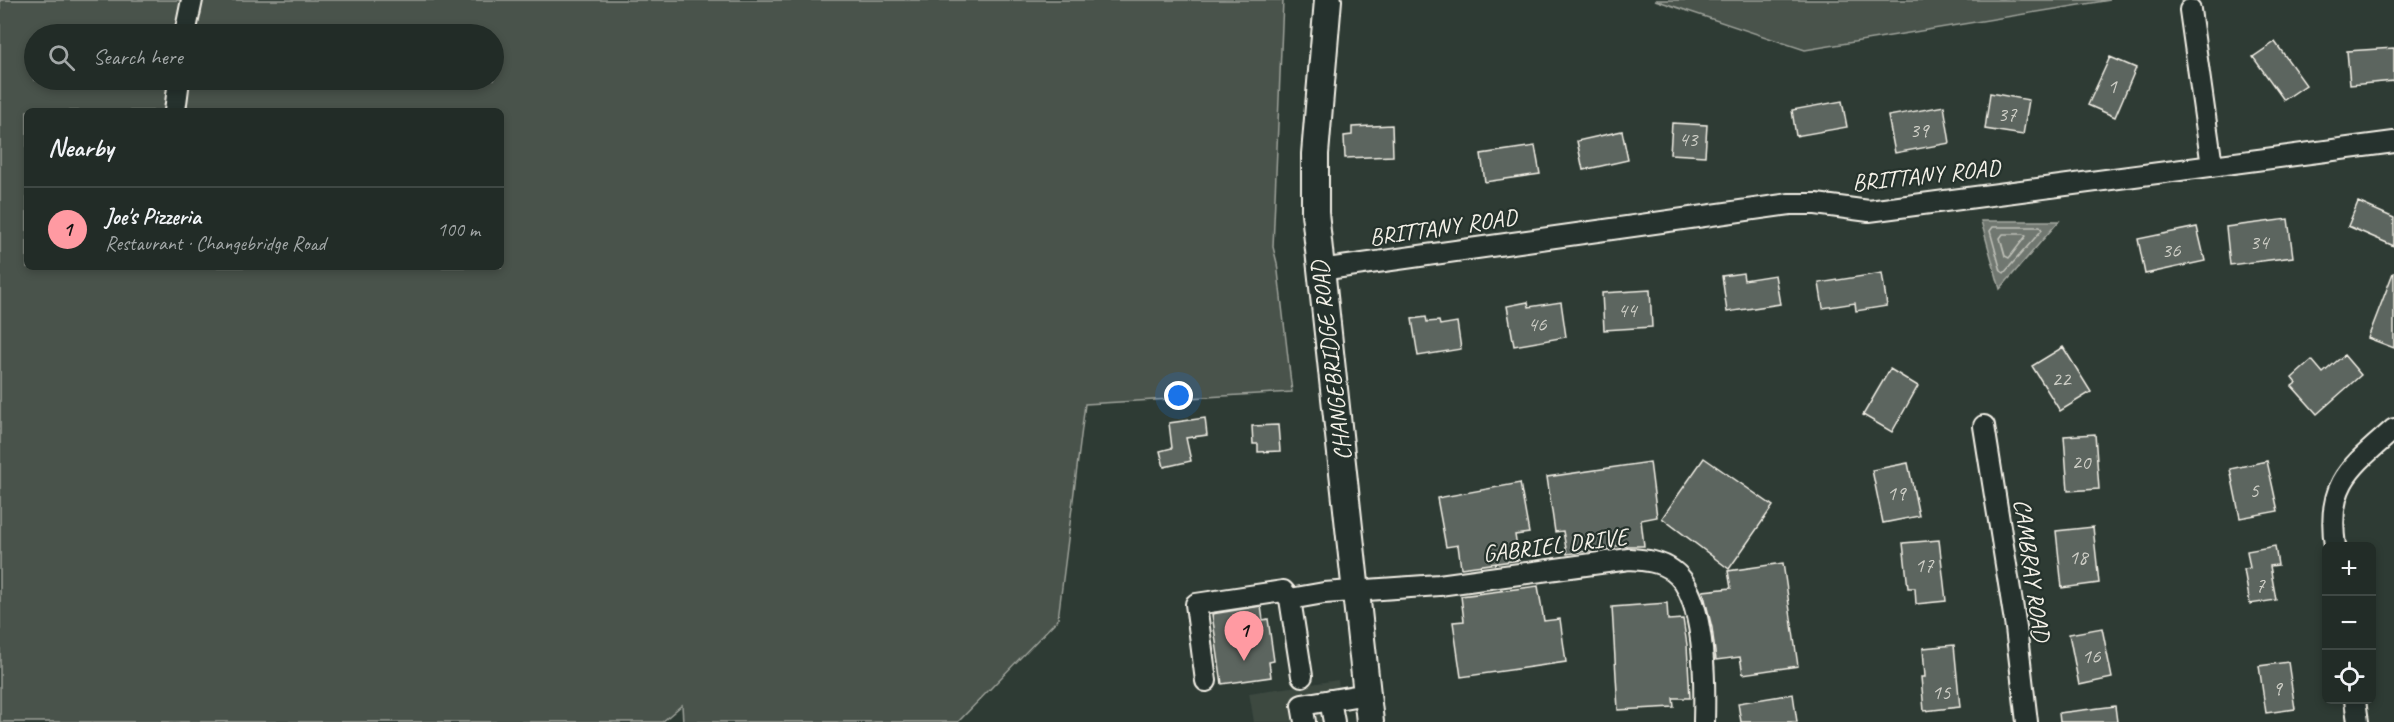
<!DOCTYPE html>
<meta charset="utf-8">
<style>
body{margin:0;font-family:Caveat,sans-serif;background:#2a342f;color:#f1f3f6}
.controls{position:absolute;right:18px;bottom:18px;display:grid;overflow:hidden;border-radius:9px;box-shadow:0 3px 9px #0003}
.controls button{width:54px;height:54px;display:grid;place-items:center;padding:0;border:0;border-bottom:2px solid #3f4844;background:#222c27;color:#f1f3f6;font:30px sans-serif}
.you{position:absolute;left:1179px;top:396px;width:21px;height:21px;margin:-15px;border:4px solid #fff;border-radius:50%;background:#1a73e8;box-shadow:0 0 0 9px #1a73e833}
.badge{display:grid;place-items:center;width:39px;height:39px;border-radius:50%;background:#ff9aa2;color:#111;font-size:20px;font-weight:700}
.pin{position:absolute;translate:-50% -50px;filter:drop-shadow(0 2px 3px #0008)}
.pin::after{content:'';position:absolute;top:32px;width:21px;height:18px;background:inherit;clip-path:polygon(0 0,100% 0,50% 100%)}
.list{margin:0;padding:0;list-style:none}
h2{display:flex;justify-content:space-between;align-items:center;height:78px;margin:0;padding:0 24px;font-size:26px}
h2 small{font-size:20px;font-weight:400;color:#a2a7a7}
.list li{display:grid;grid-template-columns:39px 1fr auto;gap:18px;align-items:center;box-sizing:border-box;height:84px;padding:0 24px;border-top:2px solid #3f4844}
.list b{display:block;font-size:22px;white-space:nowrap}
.list p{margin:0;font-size:20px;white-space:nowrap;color:#a2a7a7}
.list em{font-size:20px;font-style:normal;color:#a2a7a7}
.icon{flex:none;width:33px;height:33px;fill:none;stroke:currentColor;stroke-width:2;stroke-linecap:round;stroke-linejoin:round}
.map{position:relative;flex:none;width:2394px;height:722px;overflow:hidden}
.search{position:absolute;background:#222c27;box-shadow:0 3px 9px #0003;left:24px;top:24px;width:480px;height:66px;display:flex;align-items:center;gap:15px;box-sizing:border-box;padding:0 21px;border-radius:33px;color:#a2a7a7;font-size:22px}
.panel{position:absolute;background:#222c27;box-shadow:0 3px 9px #0003;left:24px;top:108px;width:480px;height:162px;border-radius:9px}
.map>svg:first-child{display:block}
</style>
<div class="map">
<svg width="2394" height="722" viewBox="0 0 2394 722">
<rect width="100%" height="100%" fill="#2e3b34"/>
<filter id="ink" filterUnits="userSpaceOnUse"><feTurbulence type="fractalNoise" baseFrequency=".0167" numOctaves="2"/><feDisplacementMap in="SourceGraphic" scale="12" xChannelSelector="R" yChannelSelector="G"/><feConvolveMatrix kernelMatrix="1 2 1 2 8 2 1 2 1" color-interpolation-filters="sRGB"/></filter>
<g filter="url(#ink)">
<path fill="#3c4841" d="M1338,680L1343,722H1254L1249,693Z"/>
<path fill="#48524c" stroke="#9ea29a" stroke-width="1.5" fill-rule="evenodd" d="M0,0H1283L1273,247L1277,263L1292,392L1085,404L1058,619L958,722H683L682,705L662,722H0ZM34,34H494V80H34ZM27,111H501V267H27Z
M1655,0H2110L1805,50Z"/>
<path fill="#6f7770" stroke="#a4a8a0" stroke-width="1.5" d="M1981,221H2059L2000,289Z"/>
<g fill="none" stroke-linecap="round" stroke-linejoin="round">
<path stroke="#bfc0b8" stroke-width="1.5" d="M1993,227H2040L2042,230L2004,273L2001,271L1990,231Z
M2003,234H2023L2026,236L2009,258L2005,256L2000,238Z"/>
</g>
<path fill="#5c655e" stroke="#f4f1e8" stroke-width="1.5" d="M2275,42L2306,85L2284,100L2253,57Z
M2394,48V81L2350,85L2347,51Z
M2110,57L2136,68L2115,117L2088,105Z
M1990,93L2029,100L2023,135L1985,129Z
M1842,101L1847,127L1796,136L1792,110Z
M1944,106L1950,143L1895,153L1888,116Z
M1672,123L1707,125L1705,156L1670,154Z
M1392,125L1393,156L1345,158L1344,136L1352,135V127Z
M1622,131L1628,160L1583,170L1577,141Z
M1535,146L1540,174L1485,182L1481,154Z
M2358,202L2394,218V246L2348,226Z
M2288,219L2293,257L2230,265L2226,227Z
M2197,227L2205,261L2145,274L2138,239Z
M1743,273L1744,280L1775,275L1780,304L1727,312L1722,276Z
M1882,273L1887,306L1856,311L1855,303L1823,308L1819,283Z
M2393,273H2394V348L2368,338Z
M1650,290L1652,327L1604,330L1602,293Z
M1528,302L1529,307L1561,302L1566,337L1514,346L1507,306Z
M1426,317L1427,322L1439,321L1440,325L1457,322L1461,349L1418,356L1412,319Z
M2063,347L2091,392L2060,411L2032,366Z
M2344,355L2361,375L2317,414L2292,386L2296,383L2292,378L2312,360L2323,373Z
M1890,369L1918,386L1892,432L1863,415Z
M1205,418L1207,435L1186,438L1191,461L1164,467L1160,451L1172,448L1169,423Z
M1278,425L1280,451L1258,452V444H1253L1252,426Z
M2095,434L2099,489L2068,491L2064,436Z
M1704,458L1773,506L1729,569L1662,518Z
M2267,461L2278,511L2240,518L2230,469Z
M1650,462L1657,517L1641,520L1644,546H1609L1610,548L1567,554L1563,531L1555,532L1547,477Z
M1908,463L1919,516L1883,523L1872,470Z
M1520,483L1529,533L1515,535L1519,560L1461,568L1458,545L1446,547L1437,498Z
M2093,527L2099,583L2062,588L2056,531Z
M1939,540L1946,601L1916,604L1915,588H1908L1903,543Z
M2275,546L2278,565L2270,566L2276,600L2250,604L2244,569L2250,568L2247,551Z
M1783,563L1798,666L1743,674L1740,657L1716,660L1712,628L1703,591L1731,588L1728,571Z
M1538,586L1544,621L1560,619L1566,662L1461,677L1453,622L1464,621L1461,596Z
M1667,603L1668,620L1683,619L1687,645L1690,698H1673L1674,707L1618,710L1612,607Z
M1261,606L1263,620L1268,619L1274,661L1269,662L1271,677L1222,684L1212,614Z
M2102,628L2112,678L2079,685L2069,634Z
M1954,645L1960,707L1924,711L1921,677H1925L1923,648Z
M2288,662L2295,709L2266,713L2259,666Z
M1793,694L1797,722H1741L1738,703Z
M2115,706L2117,722H2060L2059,713Z"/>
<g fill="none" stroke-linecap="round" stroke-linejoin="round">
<defs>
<path id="minor" d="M2190,10L2212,166
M185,34L192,0
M175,111L179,80
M1320,270L1790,204H1816L1869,211L2394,142
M1984,426L2016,628L2027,722
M2335,546C2326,483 2350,468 2394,429
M1302,676L1290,599L1324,593L1439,585L1629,559C1645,560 1660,561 1673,571C1706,594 1705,685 1704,722
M1206,681L1196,604L1283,591L1290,599
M1330,700L1334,722
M2355,700L2358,722
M1305,722L1302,705L1367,694"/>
<path id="major" d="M1328,0L1315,154V213L1370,722"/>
</defs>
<use href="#minor" stroke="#f4f1e8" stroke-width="24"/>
<use href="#major" stroke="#f4f1e8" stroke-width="30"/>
<use href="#minor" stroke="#26332d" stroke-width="20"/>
<use href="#major" stroke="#26332d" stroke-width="26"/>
</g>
</g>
<g text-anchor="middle" stroke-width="4.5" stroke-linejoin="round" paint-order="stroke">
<g font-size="21" fill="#cecec6">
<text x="2112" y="93">1</text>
<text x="2007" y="121">37</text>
<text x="1919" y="137">39</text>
<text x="1688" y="146">43</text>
<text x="2259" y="249">34</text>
<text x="2171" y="257">36</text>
<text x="1627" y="317">44</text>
<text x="1537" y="331">46</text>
<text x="2061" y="386">22</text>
<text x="2081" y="469">20</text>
<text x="2254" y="497">5</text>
<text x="1896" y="500">19</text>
<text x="2078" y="564">18</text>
<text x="1924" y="572">17</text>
<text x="2260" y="592">7</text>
<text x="2091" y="663">16</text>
<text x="2277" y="695">9</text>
<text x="1941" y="699">15</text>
</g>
<g font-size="24" fill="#f4f1e8" stroke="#26332d">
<text transform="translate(1926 175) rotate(-6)" y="8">BRITTANY ROAD</text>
<text transform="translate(1443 227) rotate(-8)" y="8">BRITTANY ROAD</text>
<text transform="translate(1331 361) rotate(-97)" y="8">CHANGEBRIDGE ROAD</text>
<text transform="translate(1555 545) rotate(-7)" y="8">GABRIEL DRIVE</text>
<text transform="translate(2032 570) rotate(82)" y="8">CAMBRAY ROAD</text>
</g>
</g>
</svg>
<div class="controls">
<button>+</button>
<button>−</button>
<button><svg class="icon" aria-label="locate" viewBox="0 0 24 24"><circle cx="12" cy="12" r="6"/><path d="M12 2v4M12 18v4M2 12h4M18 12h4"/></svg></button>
</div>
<div class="you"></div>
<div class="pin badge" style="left:1244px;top:661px">1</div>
<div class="search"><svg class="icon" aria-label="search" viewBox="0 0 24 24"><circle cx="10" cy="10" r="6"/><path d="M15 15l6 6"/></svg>Search here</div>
<section class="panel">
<h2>Nearby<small></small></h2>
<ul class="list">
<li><span class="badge">1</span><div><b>Joe's Pizzeria</b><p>Restaurant · Changebridge Road</p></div><em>100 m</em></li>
</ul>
</section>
</div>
